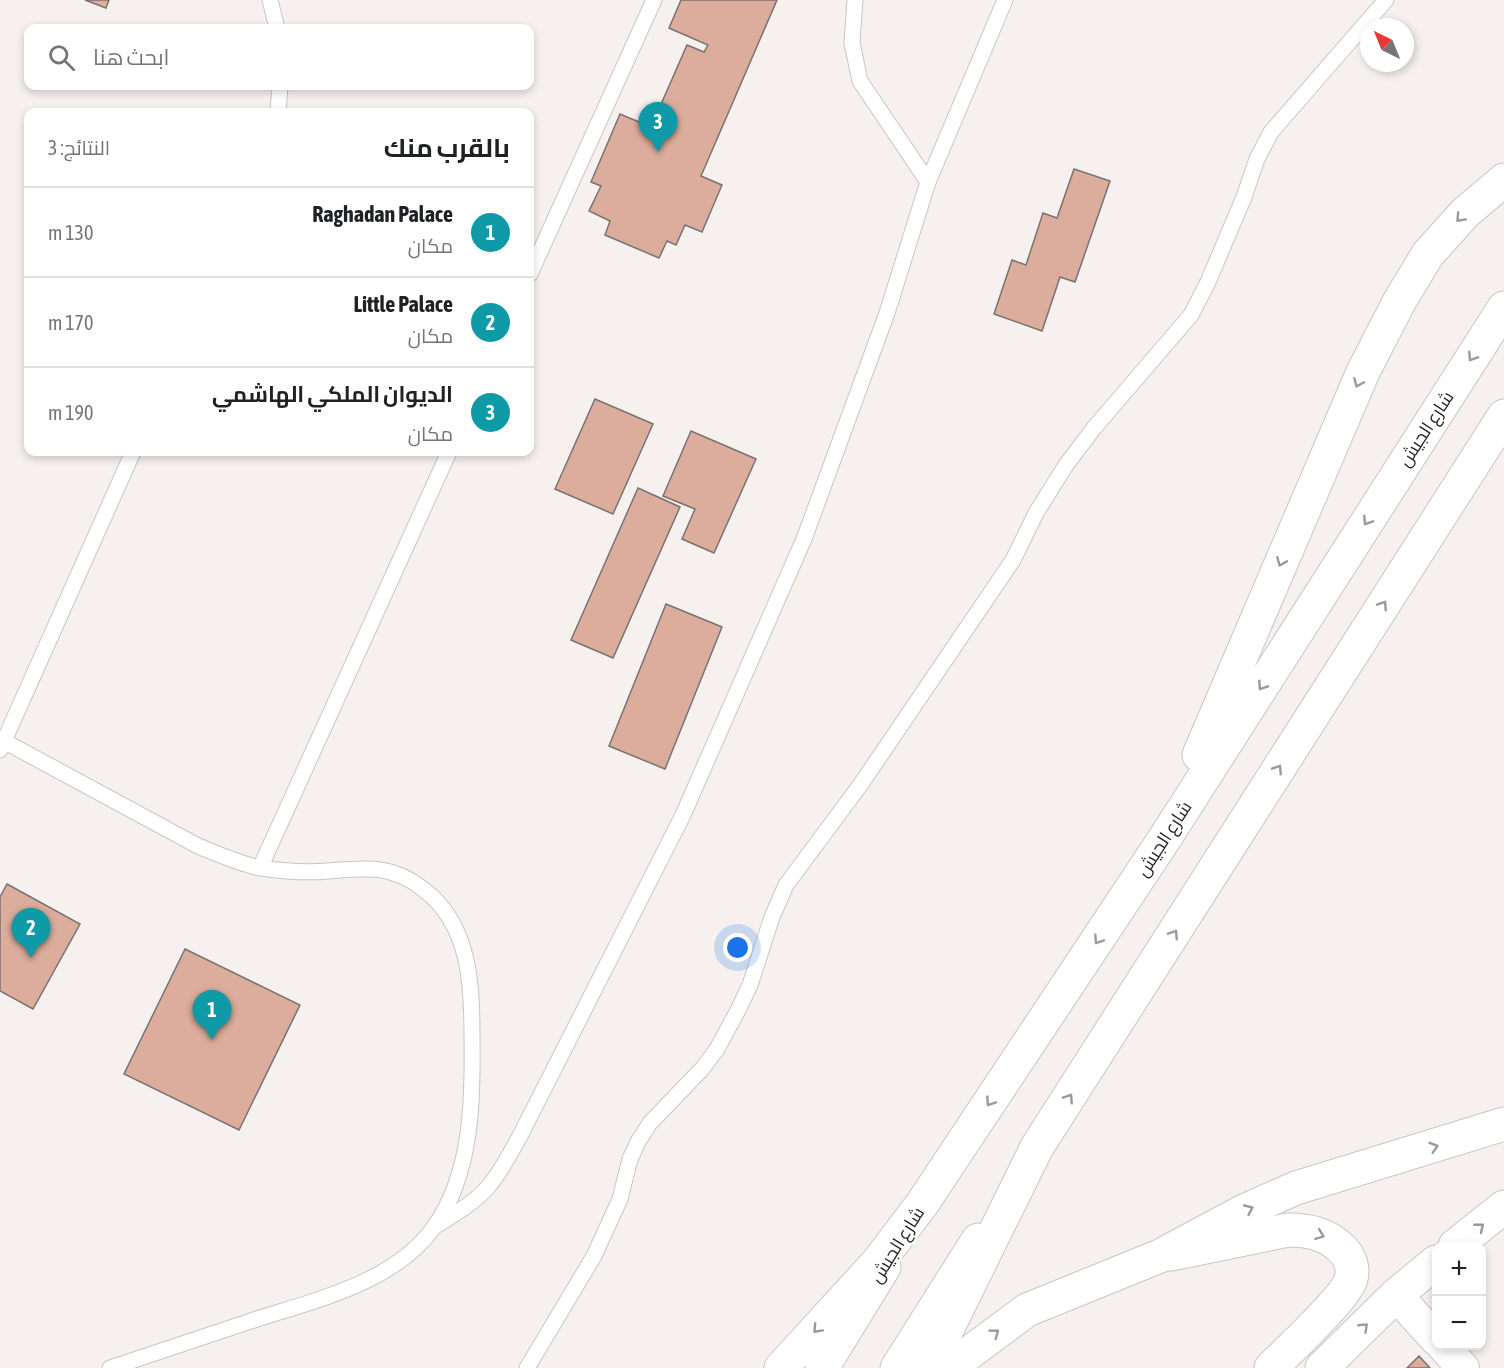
<!DOCTYPE html>
<html lang="ar">
<meta charset="utf-8">
<style>
body{margin:0;font-family:"Asap Condensed",Cairo,sans-serif;background:#f6f6f6;color:#202124;direction:rtl}
.controls{position:absolute;right:18px;bottom:18px;display:grid;overflow:hidden;border-radius:12px;box-shadow:0 3px 9px #0003}
.controls button{width:54px;height:54px;display:grid;place-items:center;padding:0;border:0;border-bottom:2px solid #e0e0e0;background:#fff;color:#202124;font:30px sans-serif}
.compass{position:absolute;left:1360px;top:18px;width:54px;height:54px;border-radius:50%;background:#fff;box-shadow:0 3px 9px #0003;rotate:317deg}
.you{position:absolute;left:738px;top:948px;width:21px;height:21px;margin:-15px;border:4px solid #fff;border-radius:50%;background:#1a73e8;box-shadow:0 0 0 9px #1a73e833}
.badge{display:grid;place-items:center;width:39px;height:39px;border-radius:50%;background:#2563eb;color:#fff;font-size:20px;font-weight:700}
.pin{position:absolute;translate:-50% -50px;filter:drop-shadow(0 2px 3px #0008)}
.pin::after{content:'';position:absolute;top:32px;width:21px;height:18px;background:inherit;clip-path:polygon(0 0,100% 0,50% 100%)}
.list{margin:0;padding:0;list-style:none}
h2{display:flex;justify-content:space-between;align-items:center;height:78px;margin:0;padding:0 24px;font-size:26px}
h2 small{font-size:20px;font-weight:400;color:#757577}
.list li{display:grid;grid-template-columns:39px 1fr auto;gap:18px;align-items:center;box-sizing:border-box;height:90px;padding:0 24px;border-top:2px solid #e0e0e0}
.list b{display:block;font-size:22px;white-space:nowrap}
.list p{margin:0;font-size:20px;white-space:nowrap;color:#757577}
.list em{font-size:20px;font-style:normal;color:#757577}
.icon{flex:none;width:33px;height:33px;fill:none;stroke:currentColor;stroke-width:2;stroke-linecap:round;stroke-linejoin:round}
.map{position:relative;flex:none;width:1504px;height:1368px;overflow:hidden;direction:ltr}
.search{position:absolute;background:#fff;box-shadow:0 3px 9px #0003;left:24px;top:24px;width:510px;height:66px;display:flex;align-items:center;gap:15px;box-sizing:border-box;padding:0 21px;border-radius:12px;color:#757577;font-size:22px}
.panel{position:absolute;background:#fff;box-shadow:0 3px 9px #0003;left:24px;top:108px;width:510px;height:348px;border-radius:12px;direction:rtl}
.map>svg:first-child{display:block}
</style>
<div class="map">
<svg width="1504" height="1368" viewBox="0 0 1504 1368">
<rect width="100%" height="100%" fill="#f6f0ee"/>
<path fill="#dcad9c" stroke="#787371" stroke-width="1.5" d="M85,0H109L106,8Z
M681,0H777L701,176L722,185L702,232L685,225L676,245L667,241L659,258L605,235L610,221L589,211L601,186L591,182L620,114L651,127L687,45L704,52L708,45L669,28Z
M1074,169L1110,181L1075,282L1060,277L1042,331L994,314L1012,260L1026,265L1043,213L1057,218Z
M595,399L653,424L613,514L555,489Z
M691,431L756,459L714,553L682,539L695,509L663,496Z
M638,488L680,507L613,658L571,640Z
M666,604L722,627L665,769L609,746Z
M7,884L80,924L33,1009L0,991V897Z
M185,949L300,1005L239,1130L124,1074Z
M1419,1356L1430,1368H1407Z"/>
<g fill="none" stroke-linecap="round" stroke-linejoin="round">
<defs>
<path id="service" d="M270,0L277,28
M855,0L852,43L860,81L928,182
M278,112L280,86
M530,274L654,0
M0,739L198,846C218,854 239,864 261,868C282,871 307,873 328,871C365,868 392,864 423,889C470,924 472,984 472,1037C473,1101 472,1172 435,1226C394,1284 314,1300 251,1321C204,1337 157,1352 110,1368
M0,750L133,452
M260,868L449,452
M434,1227C453,1215 473,1204 488,1187C501,1172 511,1152 521,1134L683,815L804,539L887,313L928,182L1005,0
M527,1368L594,1256L620,1199L630,1159L639,1140L650,1123L702,1069L717,1049L737,1012L750,985L772,917L786,885L861,784L1013,560L1036,513L1066,465L1094,428L1191,315L1208,282L1244,197L1257,159L1271,132L1386,0"/>
<path id="minor" d="M1396,1295L1436,1339
M1443,1346L1463,1368"/>
<path id="secondary" d="M1455,1246L1504,1207
M1171,1254L1288,1230C1309,1230 1327,1234 1342,1249C1350,1257 1354,1268 1351,1279C1347,1296 1287,1352 1271,1368
M1322,1368L1396,1295L1436,1262"/>
<path id="primary" d="M822,1368L884,1267
M897,1368L978,1240"/>
<path id="trunk" d="M1199,755L1363,372L1399,302L1428,254L1465,213L1504,180
M781,1368L878,1262L922,1204L1165,838L1504,308
M928,1368L1037,1147L1504,416
M949,1368L1027,1310L1160,1256L1244,1211L1296,1188L1504,1124"/>
</defs>
<use href="#service" stroke="#cbc5c3" stroke-width="17"/>
<use href="#minor" stroke="#cbc5c3" stroke-width="34"/>
<use href="#secondary" stroke="#cbc5c3" stroke-width="35"/>
<use href="#primary" stroke="#cbc5c3" stroke-width="35"/>
<use href="#trunk" stroke="#cbc5c3" stroke-width="35"/>
<use href="#service" stroke="#fff" stroke-width="15"/>
<use href="#minor" stroke="#fff" stroke-width="32"/>
<use href="#secondary" stroke="#fff" stroke-width="33"/>
<use href="#primary" stroke="#fff" stroke-width="33"/>
<use href="#trunk" stroke="#fff" stroke-width="33"/>
</g>
<defs><path id="oneway-chevron" d="M-2-3.5L2.5 0L-2 3.5" fill="none" stroke-width="1.6" stroke-linecap="round" stroke-linejoin="round" transform="scale(1.5)"/></defs>
<g stroke="#9b9a9a">
<use href="#oneway-chevron" transform="translate(1460 218) rotate(133)"/>
<use href="#oneway-chevron" transform="translate(1472 357) rotate(123)"/>
<use href="#oneway-chevron" transform="translate(1358 383) rotate(113)"/>
<use href="#oneway-chevron" transform="translate(1367 521) rotate(123)"/>
<use href="#oneway-chevron" transform="translate(1281 562) rotate(113)"/>
<use href="#oneway-chevron" transform="translate(1383 605) rotate(-57)"/>
<use href="#oneway-chevron" transform="translate(1262 686) rotate(123)"/>
<use href="#oneway-chevron" transform="translate(1278 769) rotate(-57)"/>
<use href="#oneway-chevron" transform="translate(1174 934) rotate(-57)"/>
<use href="#oneway-chevron" transform="translate(1098 940) rotate(124)"/>
<use href="#oneway-chevron" transform="translate(1069 1098) rotate(-57)"/>
<use href="#oneway-chevron" transform="translate(990 1102) rotate(124)"/>
<use href="#oneway-chevron" transform="translate(1434 1147) rotate(-17)"/>
<use href="#oneway-chevron" transform="translate(1249 1209) rotate(-25)"/>
<use href="#oneway-chevron" transform="translate(1480 1227) rotate(-39)"/>
<use href="#oneway-chevron" transform="translate(1320 1235) rotate(21)"/>
<use href="#oneway-chevron" transform="translate(1364 1327) rotate(-44)"/>
<use href="#oneway-chevron" transform="translate(817 1329) rotate(133)"/>
<use href="#oneway-chevron" transform="translate(995 1333) rotate(-37)"/>
</g>
<g text-anchor="middle" stroke-width="5" stroke-linejoin="round" paint-order="stroke">
<g font-size="18" fill="#211f1e" stroke="#fff">
<text transform="translate(1426 429) rotate(-57)" y="6">شارع الجيش</text>
<text transform="translate(1164 839) rotate(-57)" y="6">شارع الجيش</text>
<text transform="translate(897 1245) rotate(-58)" y="6">شارع الجيش</text>
</g>
</g>
</svg>
<div class="controls">
<button>+</button>
<button>−</button>
</div>
<svg class="compass" viewBox="-18 -18 36 36"><path d="M0-13l5 13h-10z" fill="#e53935"/><path d="M0 13l5-13h-10z" fill="#757577"/></svg>
<div class="you"></div>
<div class="pin badge" style="left:212px;top:1040px;background:#0f9aa8">1</div>
<div class="pin badge" style="left:31px;top:958px;background:#0f9aa8">2</div>
<div class="pin badge" style="left:658px;top:152px;background:#0f9aa8">3</div>
<div class="search"><svg class="icon" aria-label="search" viewBox="0 0 24 24"><circle cx="10" cy="10" r="6"/><path d="M15 15l6 6"/></svg>ابحث هنا</div>
<section class="panel">
<h2>بالقرب منك<small>النتائج: 3</small></h2>
<ul class="list">
<li><span class="badge" style="background:#0f9aa8">1</span><div><b>Raghadan Palace</b><p>مكان</p></div><em>130 m</em></li>
<li><span class="badge" style="background:#0f9aa8">2</span><div><b>Little Palace</b><p>مكان</p></div><em>170 m</em></li>
<li><span class="badge" style="background:#0f9aa8">3</span><div><b>الديوان الملكي الهاشمي</b><p>مكان</p></div><em>190 m</em></li>
</ul>
</section>
</div>
